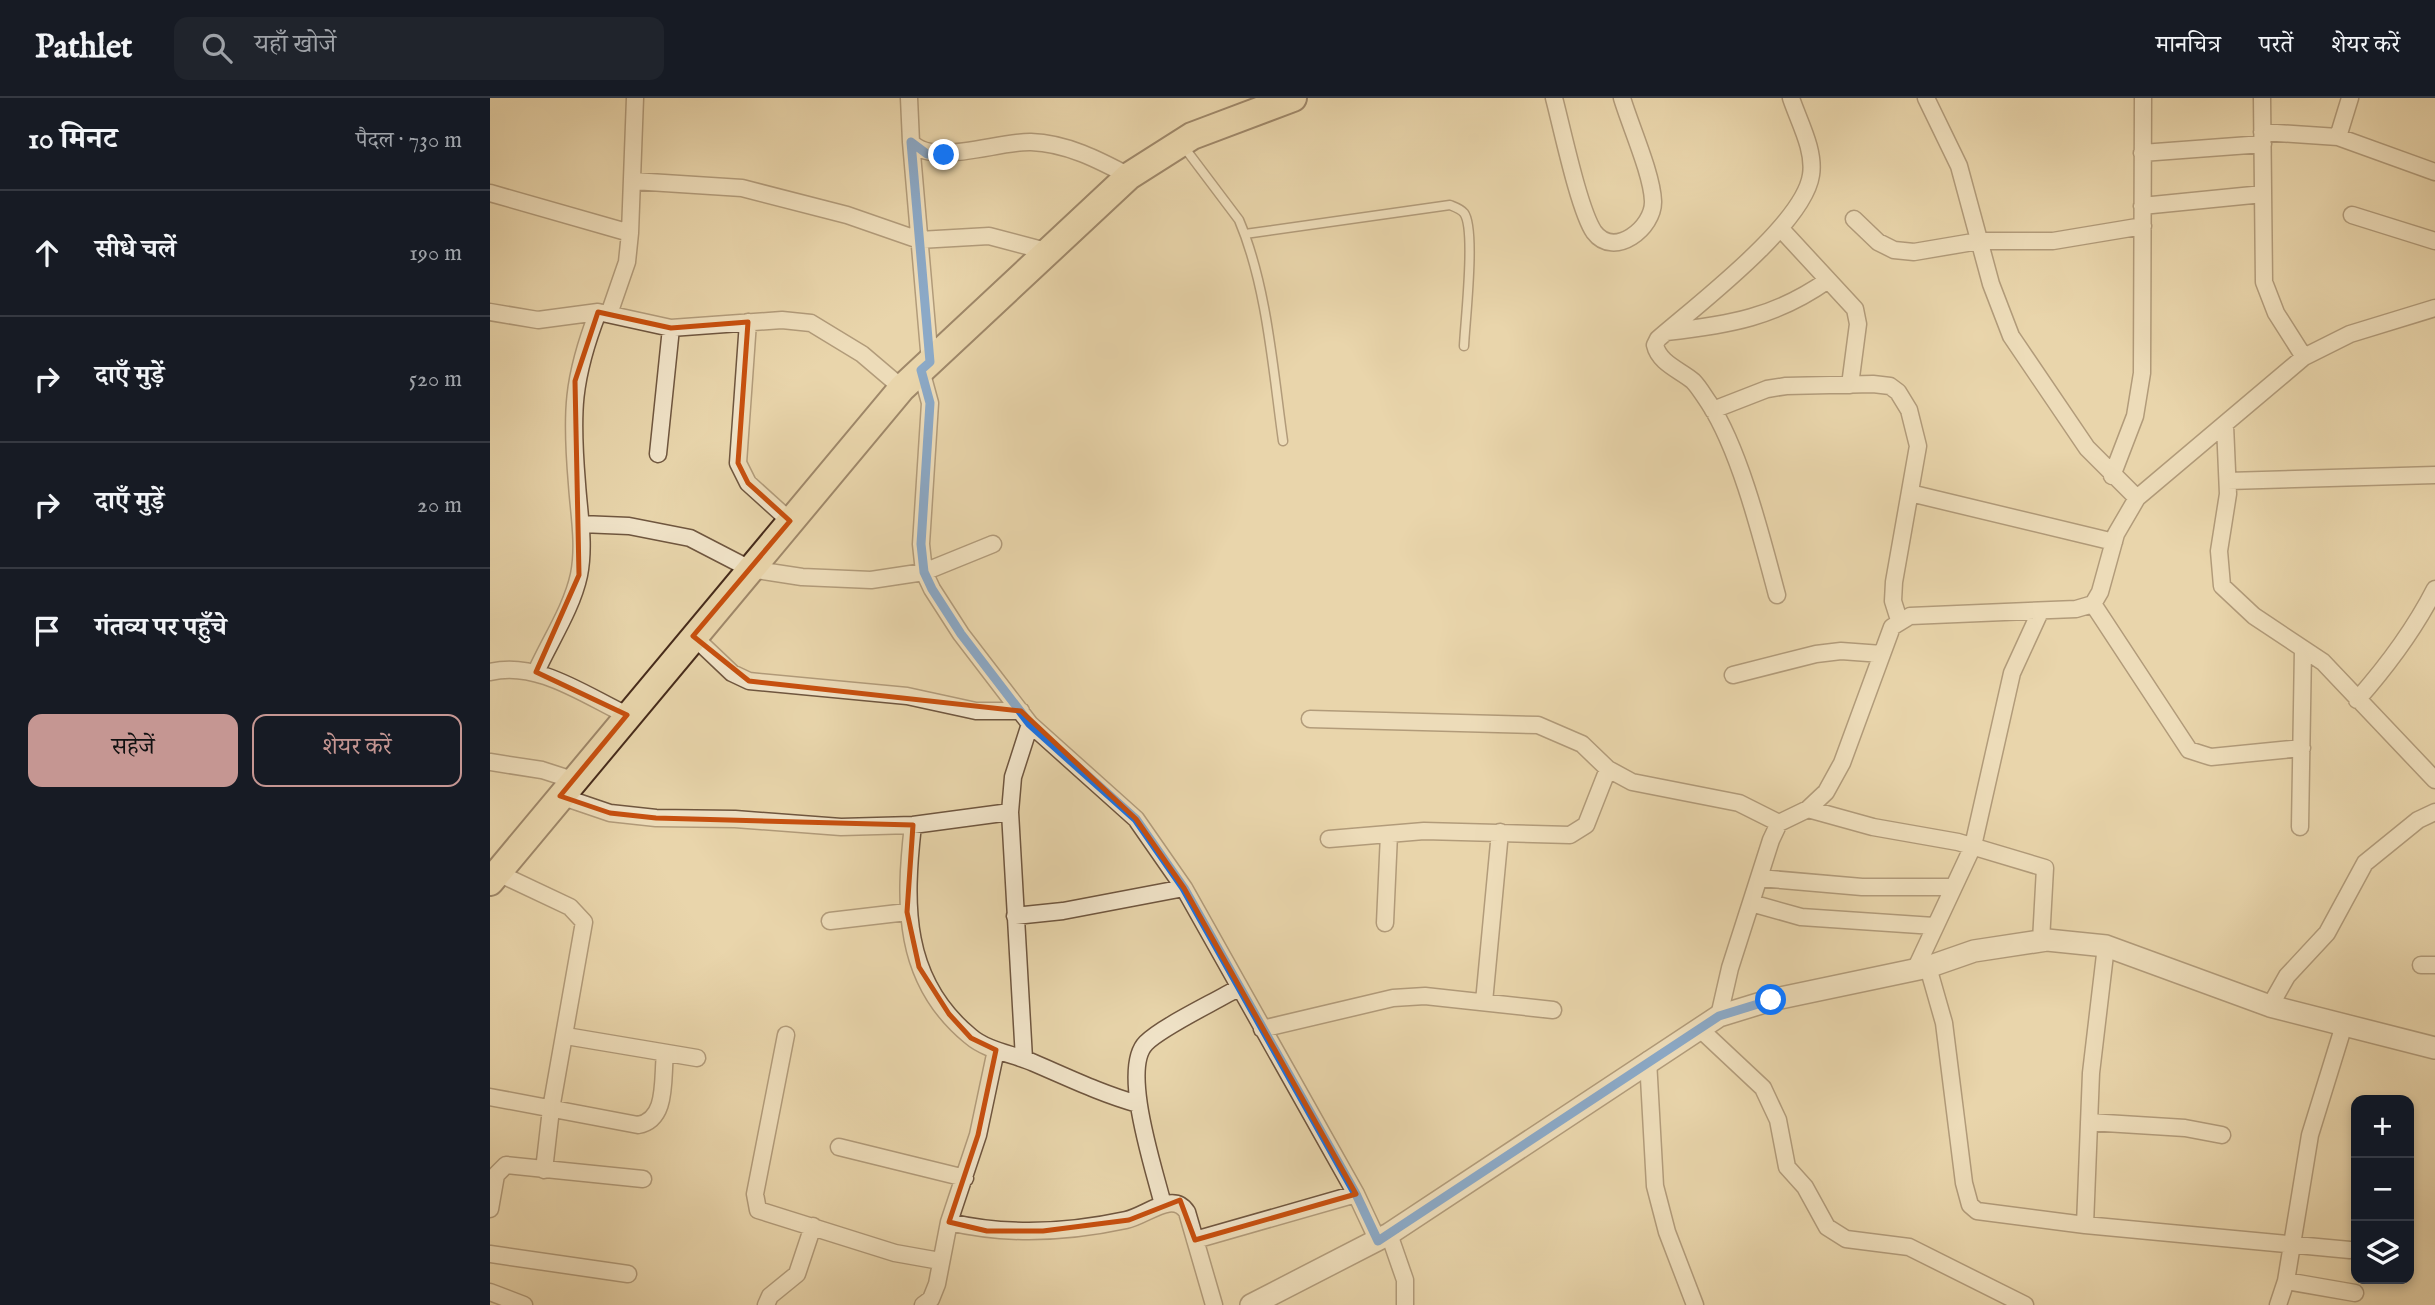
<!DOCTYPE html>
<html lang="hi">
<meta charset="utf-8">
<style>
body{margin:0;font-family:"IM FELL English","Noto Serif Devanagari",serif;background:#20242c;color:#f1f3f6}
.controls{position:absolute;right:21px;bottom:21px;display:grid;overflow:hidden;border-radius:14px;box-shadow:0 4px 10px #0003}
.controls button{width:63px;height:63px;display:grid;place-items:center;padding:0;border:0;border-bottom:2px solid #363941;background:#171b24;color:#f1f3f6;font:35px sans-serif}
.stop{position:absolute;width:21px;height:21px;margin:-16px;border:5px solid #1a73e8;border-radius:50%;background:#fff}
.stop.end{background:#1a73e8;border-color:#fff;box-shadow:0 2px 7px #0008}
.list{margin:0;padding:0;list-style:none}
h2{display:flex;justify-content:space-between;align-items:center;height:91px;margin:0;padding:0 28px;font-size:30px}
h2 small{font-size:23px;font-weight:400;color:#9ea1a6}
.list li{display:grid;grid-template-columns:46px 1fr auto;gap:21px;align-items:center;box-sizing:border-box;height:126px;padding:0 28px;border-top:2px solid #363941}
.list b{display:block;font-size:26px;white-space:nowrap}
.list em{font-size:23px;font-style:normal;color:#9ea1a6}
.actions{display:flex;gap:14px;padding:21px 28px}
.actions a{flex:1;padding:16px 0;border:2px solid #c59692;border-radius:14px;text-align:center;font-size:24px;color:#c59692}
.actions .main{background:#c59692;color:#111}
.icon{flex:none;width:38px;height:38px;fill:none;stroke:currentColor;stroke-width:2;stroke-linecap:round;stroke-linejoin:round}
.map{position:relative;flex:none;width:1945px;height:1207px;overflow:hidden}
header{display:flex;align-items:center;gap:42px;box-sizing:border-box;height:98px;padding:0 35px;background:#171b24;border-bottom:2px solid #363941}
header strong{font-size:33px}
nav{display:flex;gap:38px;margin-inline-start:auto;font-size:24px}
.search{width:490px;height:63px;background:#20242c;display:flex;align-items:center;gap:18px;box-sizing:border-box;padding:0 24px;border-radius:14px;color:#9ea1a6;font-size:26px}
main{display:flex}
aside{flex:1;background:#171b24}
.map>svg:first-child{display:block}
</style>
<header>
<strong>Pathlet</strong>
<div class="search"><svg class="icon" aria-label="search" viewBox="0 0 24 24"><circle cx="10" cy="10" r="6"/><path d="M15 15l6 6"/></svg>यहाँ खोजें</div>
<nav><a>मानचित्र</a><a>परतें</a><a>शेयर करें</a></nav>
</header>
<main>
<aside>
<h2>10 मिनट<small>पैदल · 730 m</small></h2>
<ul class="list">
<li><svg class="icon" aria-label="ahead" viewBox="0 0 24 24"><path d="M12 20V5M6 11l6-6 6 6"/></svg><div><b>सीधे चलें</b></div><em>190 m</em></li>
<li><svg class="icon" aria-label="right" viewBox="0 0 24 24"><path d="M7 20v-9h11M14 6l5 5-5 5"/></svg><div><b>दाएँ मुड़ें</b></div><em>520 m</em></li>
<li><svg class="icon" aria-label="right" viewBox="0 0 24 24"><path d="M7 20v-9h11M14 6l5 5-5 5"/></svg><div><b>दाएँ मुड़ें</b></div><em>20 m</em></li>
<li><svg class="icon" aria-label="arrive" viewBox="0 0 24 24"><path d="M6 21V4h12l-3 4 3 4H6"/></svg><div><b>गंतव्य पर पहुँचे</b></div></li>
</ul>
<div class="actions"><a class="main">सहेजें</a><a>शेयर करें</a></div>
</aside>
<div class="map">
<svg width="1945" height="1207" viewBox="0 0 1945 1207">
<rect width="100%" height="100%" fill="#e9d6ac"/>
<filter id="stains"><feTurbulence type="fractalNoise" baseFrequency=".00286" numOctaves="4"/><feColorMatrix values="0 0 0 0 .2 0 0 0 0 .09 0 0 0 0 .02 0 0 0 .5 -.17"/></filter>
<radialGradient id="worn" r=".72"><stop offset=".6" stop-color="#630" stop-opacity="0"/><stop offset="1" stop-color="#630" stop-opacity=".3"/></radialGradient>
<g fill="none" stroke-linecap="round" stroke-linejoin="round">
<defs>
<path id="service" d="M694,49L749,122C777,188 783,272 793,343
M755,136L960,107C965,109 971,111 974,115C986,131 975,224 974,248"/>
<path id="minor" d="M419,0L421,44C442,69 508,43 541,44C576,45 609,62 639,78
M1064,0C1072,30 1089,112 1104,134C1124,161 1164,130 1163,103C1162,76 1140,27 1132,0
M1436,0L1469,68L1501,186L1521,238L1597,350L1647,400
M1772,0L1774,184L1786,215L1814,259
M1772,34L1848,39L1945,74
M1848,39L1860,0
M421,44L440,264
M1652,55L1773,46
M143,83L252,90L357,117L429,142L499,138L556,153
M0,95L140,135
M1652,108L1773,96
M1862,117L1945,143
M1364,121L1388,144L1404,152L1424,154L1489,143H1563L1653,128
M1291,131L1365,211L1368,226L1360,287
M0,214L48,222L108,214L181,230L292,222L321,225L372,256L412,290
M119,216L137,164L140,135L145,0
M258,224L248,365L258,385L300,423
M1176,234C1239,227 1286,219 1338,182
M431,272L440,305L431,446L434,474L442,491L471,536L540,626L646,721L694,790L866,1096L888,1143
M1223,312L1277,291L1296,288L1383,286L1400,288L1408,294L1419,312L1428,348L1404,484L1403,503L1409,522
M1735,327L1738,396L1729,453L1732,488L1764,518L1833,564L1945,682
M168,356L181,230
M1622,378L1645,318L1652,275L1653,0
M1738,383L1945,377
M1420,395L1624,444
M91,426L139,428L200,440L260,471L312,479L381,482L434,474L503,446
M1287,497C1272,441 1250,352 1219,305C1214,298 1209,289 1203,283C1190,272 1169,265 1165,247L1168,241C1207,207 1314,126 1321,77C1325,52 1309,24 1301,0
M1603,506L1699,652L1721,659L1812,650
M203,538L242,575L259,583L417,598L486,613H531
M0,574C47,562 96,598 137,617
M46,574C60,543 82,510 89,477C95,447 89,416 87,386C81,315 82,281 108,214
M1243,577L1326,556L1351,553L1392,556
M1867,602C1898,567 1924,532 1945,491
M820,621L1048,627L1092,646L1118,671L1142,684L1249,705L1289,725
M0,664L52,672L83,682
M70,698L120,715L166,720L245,721L351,729L423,727L520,714
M1318,711L1383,729L1468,744L1555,770L1551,843
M423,727C414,806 412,882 480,938C497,953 524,956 544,965C579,980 612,996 648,1006
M1810,729L1813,551
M839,741L934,733L1080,737L1096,727L1118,671
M8,775L80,809L94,824L61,1011L54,1072
M1269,780L1372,789H1461
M1261,805L1311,819L1444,828
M525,818L573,813L694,790
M340,823L417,814
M895,825L899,736
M1931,867H1945
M1438,869L1454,925L1474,1085L1480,1107L1487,1113L1595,1127L1860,1152
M1425,872L1483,748L1522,575L1550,514
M994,904L1010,734
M1780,908L1797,878L1837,835L1875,765L1928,722L1945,714
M1229,918L1240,870L1281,742L1289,725L1318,711L1336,694L1352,665L1402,529L1420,518L1586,511L1603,506L1610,494L1626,436L1647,400L1814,259L1860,236L1945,210
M1209,930L1273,990L1288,1022L1297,1069L1315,1089L1337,1129L1356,1141L1419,1149L1535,1207
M772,931L903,900L935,898L1063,912
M296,937L265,1096L268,1112L405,1155L450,1163
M76,938L207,960
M534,961L520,714L523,679L540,626
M1158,962L1165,1088L1177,1134L1205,1207
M0,999L148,1027C178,1022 172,981 175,956
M1599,1024L1695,1030L1732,1037
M349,1049L475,1080
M673,1107C665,1073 630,971 656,945C673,928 725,904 748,890
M0,1111L6,1077L16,1067L153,1081
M459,1124C518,1138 576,1135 636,1122C656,1118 683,1092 697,1114L724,1207
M1595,1127L1601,975L1616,848
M899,1136L915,1182V1207
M705,1142L866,1096
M0,1156L138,1176
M1796,1183L1865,1195
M0,1194L34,1207
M276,1207L280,1198L307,1176L323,1128
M433,1207L441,1201L447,1186L459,1124L488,1037L506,952
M1788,1207L1796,1183L1820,1037L1854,927"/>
<path id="tertiary" d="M761,1207L899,1136L1229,918L1281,902L1438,869L1484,853L1557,842L1616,848L1780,908L1945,950"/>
<path id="primary" d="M0,784L412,290L639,78L702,38L803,0"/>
</defs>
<use href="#service" stroke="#6f563f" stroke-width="11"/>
<use href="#minor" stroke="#6f563f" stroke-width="19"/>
<use href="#tertiary" stroke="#6f563f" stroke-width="24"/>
<use href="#primary" stroke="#462b1b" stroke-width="30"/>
<use href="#service" stroke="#f1e4c9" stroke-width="8"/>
<use href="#minor" stroke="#f1e4c9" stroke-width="16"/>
<use href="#tertiary" stroke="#f1e4c9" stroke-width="21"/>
<use href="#primary" stroke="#e9d6ac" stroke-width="26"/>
</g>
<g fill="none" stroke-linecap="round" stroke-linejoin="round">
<path stroke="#1a73e8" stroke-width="9" d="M454,57L437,56L421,44L440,264L431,272L440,305L431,446L434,474L442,491L471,536L540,626L646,721L694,790L866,1096L888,1143L1229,918L1281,902"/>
</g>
<path d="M0 0H1945V1207H0ZM108,214L181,230L258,224L248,365L258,385L300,423L203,538L259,583L531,613L646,721L694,790L866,1096L705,1142L690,1102L639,1122L553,1133H497L459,1124L488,1037L506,952L481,940L459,916L429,869L417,814L423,727L166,720L120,715L70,698L137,617L46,574L89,477L85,283Z" fill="#e9d6ac" fill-opacity=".55" fill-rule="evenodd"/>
<path fill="none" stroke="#c8500f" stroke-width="5" stroke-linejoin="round" d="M108,214L181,230L258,224L248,365L258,385L300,423L203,538L259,583L531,613L646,721L694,790L866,1096L705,1142L690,1102L639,1122L553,1133H497L459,1124L488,1037L506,952L481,940L459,916L429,869L417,814L423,727L166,720L120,715L70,698L137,617L46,574L89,477L85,283Z"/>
<rect width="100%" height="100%" filter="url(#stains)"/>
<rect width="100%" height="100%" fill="url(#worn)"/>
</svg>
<div class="controls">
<button>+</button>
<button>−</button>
<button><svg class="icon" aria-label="layers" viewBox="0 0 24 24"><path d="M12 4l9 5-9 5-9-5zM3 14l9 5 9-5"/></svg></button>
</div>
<div class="stop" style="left:1281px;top:902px"></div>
<div class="stop end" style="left:454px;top:57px"></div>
</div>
</main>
